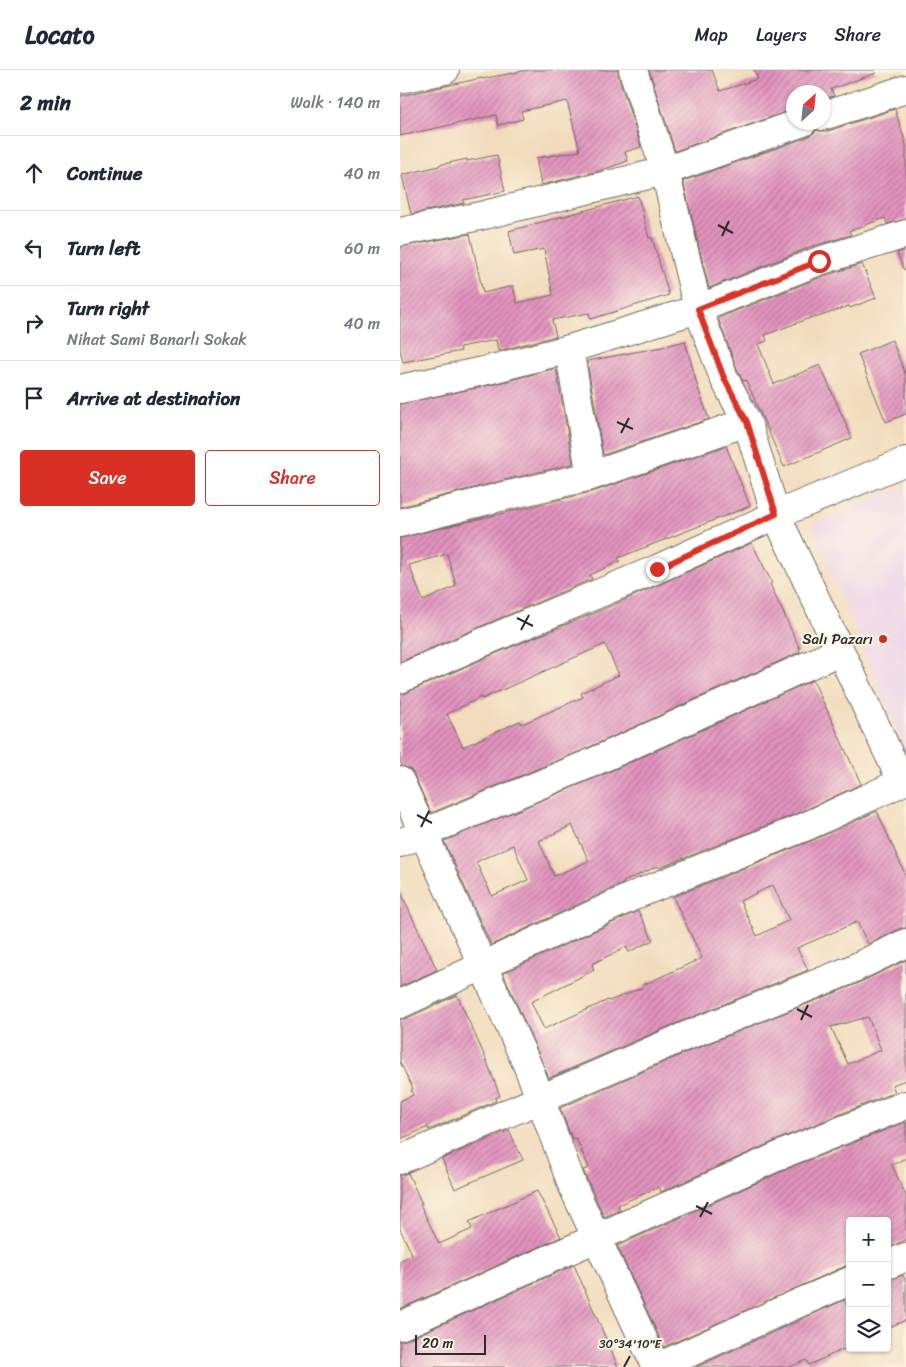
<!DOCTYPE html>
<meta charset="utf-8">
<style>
body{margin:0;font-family:Sriracha,sans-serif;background:#f6f6f7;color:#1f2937}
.controls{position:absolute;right:15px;bottom:15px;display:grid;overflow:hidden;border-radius:5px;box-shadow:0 1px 4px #0004}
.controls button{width:45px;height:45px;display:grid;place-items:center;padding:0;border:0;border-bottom:1px solid #e0e1e3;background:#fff;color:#1f2937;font:25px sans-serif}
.compass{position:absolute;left:386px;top:15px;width:45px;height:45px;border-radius:50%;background:#fff;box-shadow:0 1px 4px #0004;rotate:27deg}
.scale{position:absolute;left:15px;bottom:12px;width:71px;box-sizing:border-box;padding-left:5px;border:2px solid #2b2b2b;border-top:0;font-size:14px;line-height:18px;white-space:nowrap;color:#2b2b2b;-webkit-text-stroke:4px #fcf5e5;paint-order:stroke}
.stop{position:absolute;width:15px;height:15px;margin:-11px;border:4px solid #d93025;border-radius:50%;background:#fff}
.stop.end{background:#d93025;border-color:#fff;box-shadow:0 1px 5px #0008}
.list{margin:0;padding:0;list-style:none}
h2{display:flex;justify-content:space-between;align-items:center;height:65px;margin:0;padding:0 20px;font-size:21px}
h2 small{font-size:16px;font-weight:400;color:#747a83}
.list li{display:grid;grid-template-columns:32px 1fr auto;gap:15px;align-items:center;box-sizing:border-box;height:75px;padding:0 20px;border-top:1px solid #e0e1e3}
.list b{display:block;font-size:19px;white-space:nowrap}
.list p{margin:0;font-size:16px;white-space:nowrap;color:#747a83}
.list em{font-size:16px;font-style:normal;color:#747a83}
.actions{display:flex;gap:10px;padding:15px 20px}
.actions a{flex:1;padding:11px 0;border:1px solid #d93025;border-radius:5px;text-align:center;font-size:18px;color:#d93025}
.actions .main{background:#d93025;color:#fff}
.icon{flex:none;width:28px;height:28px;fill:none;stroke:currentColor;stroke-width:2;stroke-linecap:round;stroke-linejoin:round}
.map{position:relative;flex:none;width:506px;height:1297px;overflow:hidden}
header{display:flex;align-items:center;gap:30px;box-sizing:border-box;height:70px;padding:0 25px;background:#fff;border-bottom:1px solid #e0e1e3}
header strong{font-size:24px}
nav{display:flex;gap:28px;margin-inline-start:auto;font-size:18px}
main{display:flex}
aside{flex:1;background:#fff}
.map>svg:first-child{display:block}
</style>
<header>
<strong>Locato</strong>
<nav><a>Map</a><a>Layers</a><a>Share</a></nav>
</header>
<main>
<aside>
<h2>2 min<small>Walk · 140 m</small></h2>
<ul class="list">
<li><svg class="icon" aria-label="ahead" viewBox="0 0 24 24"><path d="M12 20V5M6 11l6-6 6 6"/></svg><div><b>Continue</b></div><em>40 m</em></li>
<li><svg class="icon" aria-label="left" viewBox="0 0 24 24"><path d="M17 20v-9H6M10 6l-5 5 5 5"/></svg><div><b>Turn left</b></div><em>60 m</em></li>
<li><svg class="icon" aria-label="right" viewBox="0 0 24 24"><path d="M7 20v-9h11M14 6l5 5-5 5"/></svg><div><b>Turn right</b><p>Nihat Sami Banarlı Sokak</p></div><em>40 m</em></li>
<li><svg class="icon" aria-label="arrive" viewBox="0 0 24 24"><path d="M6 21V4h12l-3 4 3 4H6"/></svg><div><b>Arrive at destination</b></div></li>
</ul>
<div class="actions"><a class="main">Save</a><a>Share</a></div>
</aside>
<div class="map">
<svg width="506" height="1297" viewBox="0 0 506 1297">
<defs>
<pattern id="building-hatch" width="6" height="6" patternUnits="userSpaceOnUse" patternTransform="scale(1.25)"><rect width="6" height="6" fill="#e293be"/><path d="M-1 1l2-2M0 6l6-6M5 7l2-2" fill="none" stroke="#b7789b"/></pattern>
</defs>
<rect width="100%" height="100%" fill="#fcf5e5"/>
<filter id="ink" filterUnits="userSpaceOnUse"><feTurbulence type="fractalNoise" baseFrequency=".02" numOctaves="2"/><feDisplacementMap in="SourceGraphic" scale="10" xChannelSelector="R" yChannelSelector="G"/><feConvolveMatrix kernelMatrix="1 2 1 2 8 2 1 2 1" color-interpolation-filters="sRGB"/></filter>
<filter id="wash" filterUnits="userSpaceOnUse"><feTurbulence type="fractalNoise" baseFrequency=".0096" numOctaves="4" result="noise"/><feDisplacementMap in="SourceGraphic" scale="20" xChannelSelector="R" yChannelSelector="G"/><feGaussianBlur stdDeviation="1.12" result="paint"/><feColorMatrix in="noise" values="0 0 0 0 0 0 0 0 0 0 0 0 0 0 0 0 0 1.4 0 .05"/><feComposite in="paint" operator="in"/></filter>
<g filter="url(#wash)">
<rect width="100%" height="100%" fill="#f2dbbc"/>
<path fill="#ecd1ea" d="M506,417V683L412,454Z"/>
<g id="blocks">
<path fill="url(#building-hatch)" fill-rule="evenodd" d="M128,0H218V5L241,77L225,82L228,91L202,100L141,115L136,88L180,81L167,31L121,41L123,49L98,55L96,45L0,66V26L82,8V9Z
M249,0H312L320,21L358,9L354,0H475L476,3L431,19L434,26L424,29V22H394V39L275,81Z
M495,39L506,75V149L487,154L485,148L449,161L451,165L413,176L309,218L283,111L408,67L415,62L416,60L420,61H428Z
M97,85L105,121L63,130L64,133L11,144L2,105L39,96V95L67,89V91Z
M238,126L249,168H252L269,225L191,249L189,243L152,250L156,266L98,281L96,270L60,277L61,281L3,292L0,280V177L70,164L83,223L113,216L117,233L153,225L144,179L114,185L109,161Z
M506,180V199L504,200L497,183Z
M462,194L476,228L450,238L449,236L415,248V246L365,265L367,271L358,274L374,314L420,295L452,368L384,397L346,310L343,311L338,302L318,248L424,206Z
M492,270L506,306V344L486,352L458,284Z
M285,271L298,318L309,349L203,385L187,291L262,277Z
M156,298L173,394L96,412L0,437V334L95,314Z
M326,376L350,436L218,488L220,491L190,505L192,509L75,559L0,592V468L195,421ZM47,484L56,516L23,531L9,495Z
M352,473L372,513L370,514L400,579L399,580L400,582L183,680L31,743L14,705L10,699L2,696L0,691V624L6,623L87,587L204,539ZM205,574L219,605L181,623L183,627L122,654L120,651L63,677L47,644L81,627L82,629Z
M413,610L461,714L401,742L259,798L258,796L223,812L224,813L91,875L44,771L195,708ZM172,755L189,791L154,806L139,771ZM113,775L128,810L92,826L76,792Z
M477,741L506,806V858L499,859L468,874L457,852L397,878L408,900L275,954L149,1008L103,903L238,841L253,870L229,882L226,877L192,894L194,900L131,932L144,959L208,930L209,931L244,917L243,915L302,888L273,827L413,770ZM373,815L389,850L357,866L340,831Z
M0,821L37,900L0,917Z
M506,890V1010L492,1015L495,1022L384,1067L261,1122L259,1117L218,1135L220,1140L204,1147L183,1100L189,1098L176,1068L172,1069L160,1038L287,982L454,915ZM468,947L481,980L448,994L431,957Z
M57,925L86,989L100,1026L95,1028L96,1031L29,1060L28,1057L0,1069V1031L13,1025L11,1020L13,1019L0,992V949L7,948Z
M506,1052V1088L492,1095L506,1126V1170L487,1178V1151H450V1194L264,1277L217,1176L396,1095Z
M109,1060L123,1090L55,1119L42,1089Z
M8,1103L22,1134H20L39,1174L72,1159L69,1152L137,1121L161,1167L0,1239V1191L12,1184L0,1159V1105Z
M174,1195L218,1297H0V1271L6,1270Z
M503,1205L506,1212V1250L487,1258V1210Z
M444,1230L450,1242V1276L409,1295L406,1290L390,1297H296Z"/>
</g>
</g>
<g filter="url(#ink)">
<use href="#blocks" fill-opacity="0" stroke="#71695e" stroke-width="1"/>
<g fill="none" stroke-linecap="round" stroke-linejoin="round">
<defs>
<path id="minor" d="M0,9L45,0
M423,46L506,19
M0,162L80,146L265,101L403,52
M169,279L191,406
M0,319L92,299L169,279L298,239L419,191L506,164
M0,453L100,427L191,406L347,352
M0,609L81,573L257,499L376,445L506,391
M0,711L129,999L173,1117L256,1297
M0,773L189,694L440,581
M0,934L240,823L407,756L502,712L376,445L347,352L324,308L298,239L265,101L233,0
M0,1090L281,968L448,901L506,873
M487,1195L506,1187
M0,1256L390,1081L506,1035
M258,1297L383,1240L450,1211"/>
</defs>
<use href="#minor" stroke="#71695e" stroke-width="30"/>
<use href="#minor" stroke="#fff" stroke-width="28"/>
</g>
</g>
<g fill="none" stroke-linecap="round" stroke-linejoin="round" filter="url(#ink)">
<path stroke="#d93025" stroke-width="6" d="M257,499L376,444L347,352L324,308L298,239L419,191"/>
</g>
<path fill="none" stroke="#2b2b2b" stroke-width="2" d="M318,155L333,163M322,166L329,151M217,352L233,359M221,363L229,348M117,548L133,556M121,560L129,545M17,745L32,753M21,757L29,741M397,939L412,947M401,950L408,935M296,1136L312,1144M300,1147L308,1132M224,1297L230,1286"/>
<circle fill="#c8321e" stroke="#fcf5e5" stroke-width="2" cx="483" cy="569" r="5"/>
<g text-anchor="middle" stroke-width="4" stroke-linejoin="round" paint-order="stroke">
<g font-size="15" fill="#2b2b2b" stroke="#fcf5e5" text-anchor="end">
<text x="473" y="574">Salı Pazarı</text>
</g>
</g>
<g font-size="12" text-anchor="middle" fill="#2b2b2b" stroke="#fcf5e5" stroke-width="4" stroke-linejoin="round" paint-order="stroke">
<text x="230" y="1278">30°34'10"E</text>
</g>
</svg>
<div class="controls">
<button>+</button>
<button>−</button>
<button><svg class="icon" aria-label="layers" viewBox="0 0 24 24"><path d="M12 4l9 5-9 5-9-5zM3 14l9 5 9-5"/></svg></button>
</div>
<svg class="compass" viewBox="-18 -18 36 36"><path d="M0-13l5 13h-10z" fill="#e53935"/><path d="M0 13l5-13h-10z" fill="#747a83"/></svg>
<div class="scale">20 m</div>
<div class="stop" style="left:419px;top:191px"></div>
<div class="stop end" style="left:257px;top:499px"></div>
</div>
</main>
